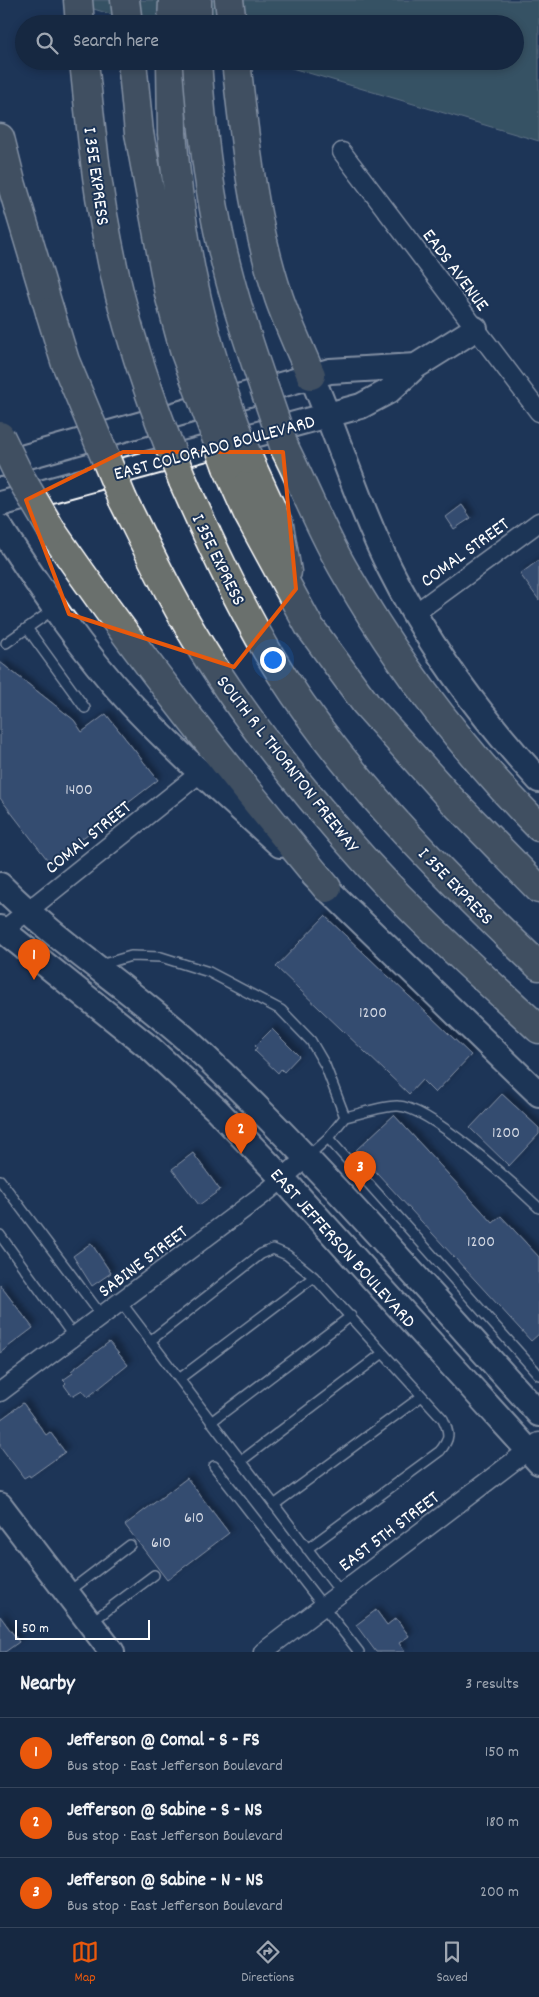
<!DOCTYPE html>
<meta charset="utf-8">
<style>
body{margin:0;font-family:Dekko,sans-serif;background:#1f3048;color:#f1f3f6}
.scale{position:absolute;left:15px;bottom:12px;width:135px;box-sizing:border-box;padding-left:5px;border:2px solid #fff;border-top:0;font-size:14px;line-height:18px;white-space:nowrap;color:#fff;-webkit-text-stroke:4px #1d3557;paint-order:stroke}
.you{position:absolute;left:272px;top:659px;width:18px;height:18px;margin:-12px;border:4px solid #fff;border-radius:50%;background:#1a73e8;box-shadow:0 0 0 8px #1a73e833}
.badge{display:grid;place-items:center;width:32px;height:32px;border-radius:50%;background:#ea580c;color:#fff;font-size:16px;font-weight:700}
.pin{position:absolute;translate:-50% -41px;filter:drop-shadow(0 1px 2px #0008)}
.pin::after{content:'';position:absolute;top:26px;width:18px;height:15px;background:inherit;clip-path:polygon(0 0,100% 0,50% 100%)}
.list{margin:0;padding:0;list-style:none}
h2{display:flex;justify-content:space-between;align-items:center;height:65px;margin:0;padding:0 20px;font-size:21px}
h2 small{font-size:16px;font-weight:400;color:#9ea6b1}
.list li{display:grid;grid-template-columns:32px 1fr auto;gap:15px;align-items:center;box-sizing:border-box;height:70px;padding:0 20px;border-top:1px solid #35445a}
.list b{display:block;font-size:19px;white-space:nowrap}
.list p{margin:0;font-size:16px;white-space:nowrap;color:#9ea6b1}
.list em{font-size:16px;font-style:normal;color:#9ea6b1}
.icon{flex:none;width:28px;height:28px;fill:none;stroke:currentColor;stroke-width:2;stroke-linecap:round;stroke-linejoin:round}
.map{position:relative;flex:none;width:539px;height:1652px;overflow:hidden}
.search{position:absolute;background:#162841;box-shadow:0 2px 8px #0003;left:15px;right:15px;top:15px;height:55px;display:flex;align-items:center;gap:12px;box-sizing:border-box;padding:0 18px;border-radius:28px;color:#9ea6b1;font-size:19px}
.sheet{height:275px;background:#162841}
nav{display:flex;justify-content:space-around;align-items:center;box-sizing:border-box;height:70px;border-top:1px solid #35445a;background:#162841;font-size:14px;color:#9ea6b1}
nav a{display:grid;justify-items:center;gap:2px}
nav .on{color:#ea580c}
.map>svg:first-child{display:block}
</style>
<div class="map">
<svg width="539" height="1652" viewBox="0 0 539 1652">
<defs>
<filter id="shadow"><feDropShadow dx="4.5" dy="-4.5" stdDeviation="2.5" flood-color="#0009"/></filter>
</defs>
<rect width="100%" height="100%" fill="#1d3557"/>
<filter id="ink" filterUnits="userSpaceOnUse"><feTurbulence type="fractalNoise" baseFrequency=".02" numOctaves="2"/><feDisplacementMap in="SourceGraphic" scale="10" xChannelSelector="R" yChannelSelector="G"/><feConvolveMatrix kernelMatrix="1 2 1 2 8 2 1 2 1" color-interpolation-filters="sRGB"/></filter>
<g filter="url(#ink)">
<path fill="#577573" stroke="#abbab9" d="M64,0H539V141L268,61H515V24H143Z"/>
<path fill="#51688f" stroke="#fff" filter="url(#shadow)" d="M462,505L471,518L454,529L446,517Z
M539,560V600L520,574Z
M0,662L74,720L82,732L106,714L158,780L50,863L0,798Z
M325,916L471,1055L435,1093L422,1080L409,1094L276,967Z
M272,1029L299,1056L284,1072L281,1069L278,1073L254,1050L257,1048L255,1046Z
M502,1094L539,1128V1134L509,1166L470,1128Z
M394,1115L493,1223L501,1216L539,1257V1334L531,1341L356,1150Z
M193,1153L220,1190L199,1205L172,1169Z
M91,1243L111,1273L92,1286L73,1256Z
M0,1285L33,1328L0,1353Z
M109,1342L128,1365L88,1397L82,1390L72,1396L64,1385L66,1383L63,1380L73,1373L71,1371Z
M23,1403L46,1435L50,1432L65,1452L30,1477L29,1475L24,1478L0,1446V1420Z
M187,1478L229,1533L167,1580L125,1525Z
M376,1610L387,1625L396,1618L409,1636L399,1643L405,1652H376L356,1625Z
M0,1616L19,1642L5,1652H0Z"/>
<g fill="none" stroke-linecap="round" stroke-linejoin="round">
<defs>
<path id="lane" d="M27,628L85,708
M6,643L54,609
M100,965L131,956L161,957L209,972L281,1010L311,1041L325,1065L345,1117L328,1138L306,1158
M345,1117C360,1114 384,1105 398,1106C430,1107 515,1185 539,1208
M328,1138L539,1375
M0,1180L102,1316
M0,1235L74,1337
M121,1302L341,1593
M150,1341L261,1254L273,1249L287,1255L314,1277L443,1419C450,1433 450,1439 440,1451L307,1549
M179,1379L314,1277
M211,1422L351,1316
M241,1461L383,1353
M214,1466L359,1652
M274,1505L422,1396
M67,1593L130,1545
M90,1623L154,1575"/>
<path id="street" d="M342,152L539,412
M414,614L539,522
M0,933L200,773
M0,1392L269,1190L306,1158
M263,1652L539,1442"/>
<path id="secondary" d="M311,375C339,439 359,507 390,569C429,647 480,716 539,780
M0,464L330,371L416,366
M0,504L361,406L389,391L416,366L475,329
M0,527C40,588 81,650 131,704C178,754 230,799 280,845
M314,876L539,1094
M0,885C60,945 133,990 196,1048C318,1162 427,1290 539,1414
M0,928L151,1049L217,1110L283,1179L539,1462
M0,1505L112,1652"/>
<path id="highway" d="M78,0L80,24
M125,0L128,24
M229,0L232,24
M172,24L173,0
M197,24V0
M132,61L139,133
M171,61L172,133
M236,61C245,141 253,221 279,298C288,324 300,350 311,375
M0,138L11,182L50,312
M285,449C306,491 323,535 347,575C401,669 463,750 539,827
M249,460L279,525L287,572
M227,467L248,514L309,626L366,704L450,798L539,889
M183,481C208,538 235,596 267,651C336,767 441,874 539,966
M123,500C150,554 176,609 209,660C255,732 310,800 367,863C421,922 481,975 539,1029
M52,531C137,655 231,772 327,888"/>
</defs>
<use href="#lane" stroke="#fff" stroke-width="12"/>
<use href="#street" stroke="#fff" stroke-width="21"/>
<use href="#secondary" stroke="#fff" stroke-width="28"/>
<use href="#highway" stroke="#fff" stroke-width="31"/>
<use href="#lane" stroke="#1d3557" stroke-width="9"/>
<use href="#street" stroke="#1d3557" stroke-width="18"/>
<use href="#secondary" stroke="#1d3557" stroke-width="24"/>
<use href="#highway" stroke="#6a706d" stroke-width="28"/>
<defs>
<path id="highway-bridge" d="M84,61C90,118 95,175 106,231C121,317 150,400 183,481
M197,61C202,133 210,206 229,276C244,334 266,392 285,449
M139,133L169,294L184,350L227,467
M172,133C182,252 203,349 249,460
M50,312L65,361L123,500
M0,436L19,475L52,531"/>
</defs>
<use href="#highway-bridge" stroke="#fff" stroke-width="31" stroke-linecap="butt"/>
<use href="#highway-bridge" stroke="#6a706d" stroke-width="28"/>
</g>
</g>
<path d="M0 0H539V1652H0ZM123,452H283L296,589L234,667L69,614L26,500Z" fill="#1d3557" fill-opacity=".55" fill-rule="evenodd"/>
<path fill="none" stroke="#e8590c" stroke-width="4" stroke-linejoin="round" d="M123,452H283L296,589L234,667L69,614L26,500Z"/>
<g text-anchor="middle" stroke-width="4" stroke-linejoin="round" paint-order="stroke">
<g font-size="16" fill="#d4d9e3">
<text x="79" y="794">1400</text>
<text x="373" y="1017">1200</text>
<text x="506" y="1137">1200</text>
<text x="481" y="1246">1200</text>
<text x="194" y="1522">610</text>
<text x="161" y="1547">610</text>
</g>
<g font-size="19" fill="#fff" stroke="#1d3557">
<text transform="translate(98 176) rotate(82)" y="7">I 35E EXPRESS</text>
<text transform="translate(457 269) rotate(53)" y="7">EADS AVENUE</text>
<text transform="translate(214 446) rotate(-15)" y="7">EAST COLORADO BOULEVARD</text>
<text transform="translate(464 551) rotate(-36)" y="7">COMAL STREET</text>
<text transform="translate(220 559) rotate(64)" y="7">I 35E EXPRESS</text>
<text transform="translate(289 763) rotate(52)" y="7">SOUTH R L THORNTON FREEWAY</text>
<text transform="translate(87 836) rotate(-39)" y="7">COMAL STREET</text>
<text transform="translate(457 885) rotate(46)" y="7">I 35E EXPRESS</text>
<text transform="translate(344 1247) rotate(48)" y="7">EAST JEFFERSON BOULEVARD</text>
<text transform="translate(142 1260) rotate(-37)" y="7">SABINE STREET</text>
<text transform="translate(388 1530) rotate(-37)" y="7">EAST 5TH STREET</text>
</g>
</g>
</svg>
<div class="scale">50 m</div>
<div class="you"></div>
<div class="pin badge" style="left:34px;top:980px">1</div>
<div class="pin badge" style="left:241px;top:1154px">2</div>
<div class="pin badge" style="left:360px;top:1192px">3</div>
<div class="search"><svg class="icon" aria-label="search" viewBox="0 0 24 24"><circle cx="10" cy="10" r="6"/><path d="M15 15l6 6"/></svg>Search here</div>
</div>
<section class="sheet">
<h2>Nearby<small>3 results</small></h2>
<ul class="list">
<li><span class="badge">1</span><div><b>Jefferson @ Comal - S - FS</b><p>Bus stop · East Jefferson Boulevard</p></div><em>150 m</em></li>
<li><span class="badge">2</span><div><b>Jefferson @ Sabine - S - NS</b><p>Bus stop · East Jefferson Boulevard</p></div><em>180 m</em></li>
<li><span class="badge">3</span><div><b>Jefferson @ Sabine - N - NS</b><p>Bus stop · East Jefferson Boulevard</p></div><em>200 m</em></li>
</ul>
</section>
<nav>
<a class="on"><svg class="icon" aria-label="map" viewBox="0 0 24 24"><path d="M3 6l6-2 6 2 6-2v14l-6 2-6-2-6 2zM9 4v14M15 6v14"/></svg>Map</a>
<a><svg class="icon" aria-label="directions" viewBox="0 0 24 24"><path d="M12 3l9 9-9 9-9-9zM9 14v-3h6M13 9l2 2-2 2"/></svg>Directions</a>
<a><svg class="icon" aria-label="saved" viewBox="0 0 24 24"><path d="M7 4h10v16l-5-4-5 4z"/></svg>Saved</a>
</nav>
